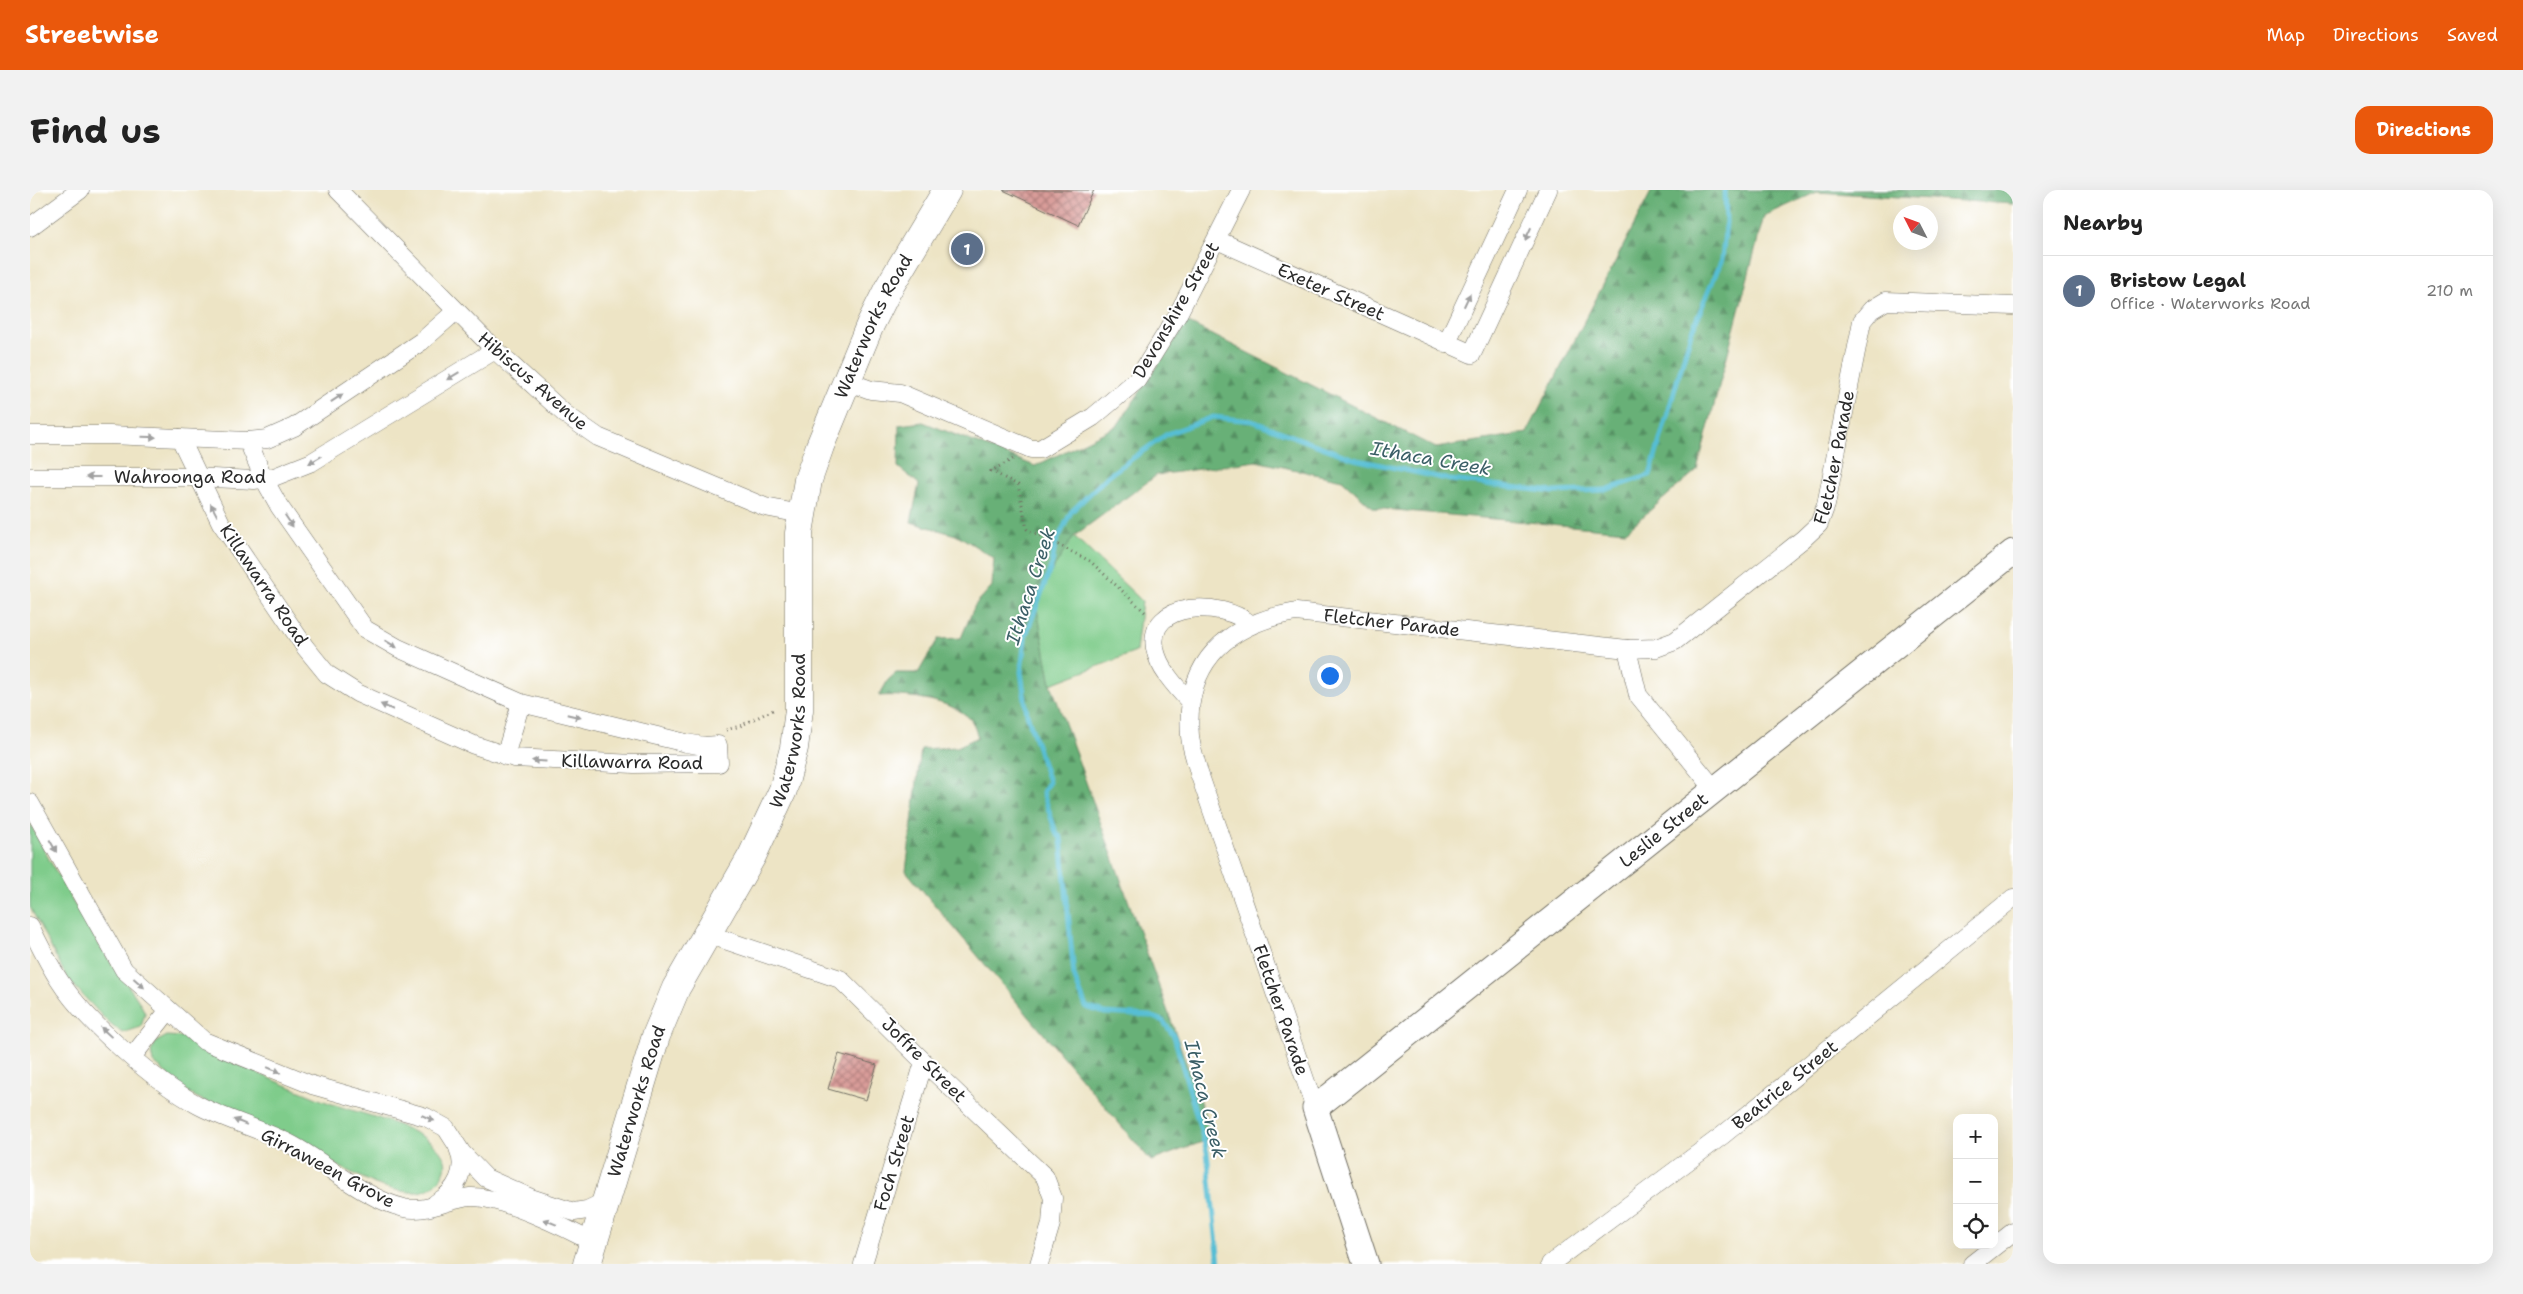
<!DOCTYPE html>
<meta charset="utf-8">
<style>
body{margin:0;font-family:"Shantell Sans",sans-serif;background:#f2f2f2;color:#222}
.controls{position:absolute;right:15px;bottom:15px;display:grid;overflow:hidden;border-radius:10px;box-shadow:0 5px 20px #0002}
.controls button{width:45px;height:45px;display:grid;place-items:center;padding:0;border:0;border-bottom:1px solid #e0e0e0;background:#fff;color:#222;font:25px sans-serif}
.compass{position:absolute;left:1863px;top:15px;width:45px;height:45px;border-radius:50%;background:#fff;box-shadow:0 5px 20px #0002;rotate:312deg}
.you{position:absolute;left:1299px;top:485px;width:18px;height:18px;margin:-12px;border:4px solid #fff;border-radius:50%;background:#1a73e8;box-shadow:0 0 0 8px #1a73e833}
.badge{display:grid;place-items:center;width:32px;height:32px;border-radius:50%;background:#ea580c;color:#fff;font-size:16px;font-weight:700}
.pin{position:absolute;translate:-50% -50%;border:2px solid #fff;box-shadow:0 1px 5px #0006}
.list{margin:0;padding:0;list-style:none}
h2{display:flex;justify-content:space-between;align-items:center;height:65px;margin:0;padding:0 20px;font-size:21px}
h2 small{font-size:16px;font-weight:400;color:#767676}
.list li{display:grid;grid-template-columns:32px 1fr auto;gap:15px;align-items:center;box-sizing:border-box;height:70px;padding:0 20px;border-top:1px solid #e0e0e0}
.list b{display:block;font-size:19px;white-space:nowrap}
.list p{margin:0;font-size:16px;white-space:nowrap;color:#767676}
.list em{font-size:16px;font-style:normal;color:#767676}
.icon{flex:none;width:28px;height:28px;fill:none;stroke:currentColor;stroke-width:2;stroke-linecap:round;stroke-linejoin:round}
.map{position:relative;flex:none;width:1983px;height:1074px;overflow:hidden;border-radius:15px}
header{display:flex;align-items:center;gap:30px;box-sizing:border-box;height:70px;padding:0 25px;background:#ea580c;color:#fff}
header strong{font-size:24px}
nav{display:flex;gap:28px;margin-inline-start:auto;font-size:18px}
.intro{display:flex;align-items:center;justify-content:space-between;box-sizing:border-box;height:120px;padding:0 30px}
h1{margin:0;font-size:35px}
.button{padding:12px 22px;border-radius:15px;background:#ea580c;color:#fff;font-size:18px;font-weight:700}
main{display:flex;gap:30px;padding:0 30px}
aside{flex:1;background:#fff;border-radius:15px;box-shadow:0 5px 20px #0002}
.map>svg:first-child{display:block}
</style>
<header>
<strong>Streetwise</strong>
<nav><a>Map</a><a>Directions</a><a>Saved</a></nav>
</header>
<div class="intro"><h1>Find us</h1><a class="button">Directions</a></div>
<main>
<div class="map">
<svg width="1983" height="1074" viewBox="0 0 1983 1074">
<defs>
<pattern id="forest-firs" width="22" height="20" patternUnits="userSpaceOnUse" patternTransform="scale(1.25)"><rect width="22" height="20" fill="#67b077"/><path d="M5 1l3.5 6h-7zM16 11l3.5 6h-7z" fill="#558f62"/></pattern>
<pattern id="building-cross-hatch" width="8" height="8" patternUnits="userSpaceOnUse" patternTransform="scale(1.25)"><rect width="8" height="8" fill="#d99c99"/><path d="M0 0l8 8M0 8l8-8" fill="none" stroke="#b07f7d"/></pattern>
</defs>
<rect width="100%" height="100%" fill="#fff"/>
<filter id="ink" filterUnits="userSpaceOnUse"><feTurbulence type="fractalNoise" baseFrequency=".02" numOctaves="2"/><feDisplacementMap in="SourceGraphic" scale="10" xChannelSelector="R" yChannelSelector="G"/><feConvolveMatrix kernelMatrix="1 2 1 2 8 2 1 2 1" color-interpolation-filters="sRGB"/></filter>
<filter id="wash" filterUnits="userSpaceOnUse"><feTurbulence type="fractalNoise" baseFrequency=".0096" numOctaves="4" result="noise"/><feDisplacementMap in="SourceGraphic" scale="20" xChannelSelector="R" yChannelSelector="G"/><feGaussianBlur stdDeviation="1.12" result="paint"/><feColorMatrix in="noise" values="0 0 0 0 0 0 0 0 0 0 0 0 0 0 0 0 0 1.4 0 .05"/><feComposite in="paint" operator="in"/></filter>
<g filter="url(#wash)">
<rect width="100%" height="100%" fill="#ede4c5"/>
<path fill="url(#forest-firs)" stroke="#496e51" d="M1622,0H1983V14L1787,2L1734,26L1667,280L1596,341L1343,318L1312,290L1226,271L1127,285L1044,346L1005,408L1021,494L1183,948L1121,971L876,681L891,559L927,557L948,547C946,542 944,533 940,529C923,510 874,504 849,506L858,490L866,483H888L908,449L931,448L945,415L962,396L964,368L929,346L881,332L889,294L868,277L869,235L893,232L1005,276L1087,236L1157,132L1406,258L1497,243Z"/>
<path fill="#7fcc8b" stroke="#557c5b" d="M1044,346L1112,411L1106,462L1021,494L1005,408Z
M0,633C24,680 50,726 79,770C91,788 106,803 115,823L111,837L92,843L74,828L37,788L0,717Z
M137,846L154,847L164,856C207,874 250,893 294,911C324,923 397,936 413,966C417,972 416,979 413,984C400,1012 367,1001 345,994L162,905L123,872L121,862L126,852Z"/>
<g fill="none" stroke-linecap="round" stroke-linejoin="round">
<path stroke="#57bed4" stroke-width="5" d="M1189,1074L1177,962L1144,846L1133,831L1120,826L1075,823L1056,817L1044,786L1031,648L1026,643L1013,602L1019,592L997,524L991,482L995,448L1022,374L1025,355L1041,322L1079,285L1137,244L1183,227L1222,231L1324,269L1421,290L1524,302L1575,300L1620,285L1661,143L1692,69L1696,33L1695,0"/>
</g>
<g id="blocks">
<path fill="url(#building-cross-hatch)" d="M973,0H1064L1048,35Z
M809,864L847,875L836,910L798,899Z"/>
</g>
</g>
<g filter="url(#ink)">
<use href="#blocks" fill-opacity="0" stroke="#6f6c61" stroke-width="1"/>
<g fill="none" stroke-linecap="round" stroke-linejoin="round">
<defs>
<g id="street">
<path d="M308,0L465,160L535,224L568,247L735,317L771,324"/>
<path d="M0,37L50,0"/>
<path d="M1187,50L1442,164L1518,0"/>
<path d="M1416,154L1488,0"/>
<path d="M816,191L841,200L870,203L1001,259H1010L1063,227L1107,190L1147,126L1211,0"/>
<path d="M0,245H80L218,251L237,249L264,237L392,151L426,121"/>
<path d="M150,248L191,333L275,457L297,484L327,503L444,555L484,568L604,574L689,573L688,555L674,556L656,553L491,513L368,458L335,439L249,316L234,289L218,251"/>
<path d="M0,287H162L224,290L244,287L282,272L465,160"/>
<path d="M1597,459L1608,505L1685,600"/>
<path d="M1160,512C1147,498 1128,478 1125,458C1117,410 1193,410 1220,434"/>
<path d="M475,566L491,513"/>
<path d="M0,613L94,780L174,851L282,895L396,927L416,938L432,963L456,988L501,1008L544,1022L557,1020L576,1011"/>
<path d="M0,736C9,754 18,773 29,790C55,831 125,892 168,915C198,931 232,939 262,955C299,975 333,1008 374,1018C397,1023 418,1009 440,1007C468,1005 539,1039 563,1053"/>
<path d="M677,744L810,789L894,872L1015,987L1023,1008L1021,1034L1009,1074"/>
<path d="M102,867L139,820"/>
<path id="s1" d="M1285,918L1169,583C1166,571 1161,558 1160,546C1154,472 1197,434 1266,422L1597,459L1626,458L1645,451L1773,349L1789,334L1796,315L1832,131L1841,120L1856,111L1983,116"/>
<path d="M406,1013C426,1002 438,980 428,958"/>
<path d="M833,1074L894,872"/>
<path d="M1520,1074L1693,945L1983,708"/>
<path d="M1942,1074L1983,1042"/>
</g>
<g id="secondary">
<path id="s2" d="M1336,1074L1285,918L1983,362"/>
</g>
<g id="primary">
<path id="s3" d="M557,1074L626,846L646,798L722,666L753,600L764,558L769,520V343L778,290L790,256L840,135L858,99L917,0"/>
</g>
</defs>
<use href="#street" stroke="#6f6c61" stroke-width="19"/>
<use href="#secondary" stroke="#6f6c61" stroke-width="27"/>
<use href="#primary" stroke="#6f6c61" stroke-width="29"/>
<path stroke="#6f6c61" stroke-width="3" stroke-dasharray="1 4" stroke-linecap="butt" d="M983,269L961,281L988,295L997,339L1060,371L1117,424
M696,540L710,536L745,519"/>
<use href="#street" stroke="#fff" stroke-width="18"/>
<use href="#secondary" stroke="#fff" stroke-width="25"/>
<use href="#primary" stroke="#fff" stroke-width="28"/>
</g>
<defs><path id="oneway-solid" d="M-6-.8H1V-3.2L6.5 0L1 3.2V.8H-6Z" transform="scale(1.25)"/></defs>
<g fill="#a0a0a0">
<use href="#oneway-solid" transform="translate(1498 44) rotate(115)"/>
<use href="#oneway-solid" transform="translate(1437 110) rotate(-65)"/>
<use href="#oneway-solid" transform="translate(423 186) rotate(149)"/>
<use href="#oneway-solid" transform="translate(307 208) rotate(-34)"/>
<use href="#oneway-solid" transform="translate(119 247) rotate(2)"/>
<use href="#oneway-solid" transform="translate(285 270) rotate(150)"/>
<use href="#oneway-solid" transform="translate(63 287) rotate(180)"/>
<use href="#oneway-solid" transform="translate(184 320) rotate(-118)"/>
<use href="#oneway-solid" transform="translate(259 331) rotate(56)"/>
<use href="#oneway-solid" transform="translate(361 454) rotate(31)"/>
<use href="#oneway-solid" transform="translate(357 517) rotate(-156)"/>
<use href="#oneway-solid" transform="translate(544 526) rotate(14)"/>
<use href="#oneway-solid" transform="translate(509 571) rotate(-176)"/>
<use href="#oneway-solid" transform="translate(23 656) rotate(61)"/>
<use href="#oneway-solid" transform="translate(109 793) rotate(42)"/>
<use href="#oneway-solid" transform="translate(76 842) rotate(-137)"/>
<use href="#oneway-solid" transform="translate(244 880) rotate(23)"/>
<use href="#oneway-solid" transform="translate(398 928) rotate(24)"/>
<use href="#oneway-solid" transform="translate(210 932) rotate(-158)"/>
<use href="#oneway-solid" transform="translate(520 1032) rotate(-158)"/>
</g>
</g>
<g text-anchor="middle" stroke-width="4" stroke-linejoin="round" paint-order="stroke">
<g font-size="18" fill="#2b2b2b" stroke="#fff">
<text transform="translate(1301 102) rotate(24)" y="6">Exeter Street</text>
<text transform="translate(1146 120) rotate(-60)" y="6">Devonshire Street</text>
<text dy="6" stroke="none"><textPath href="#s3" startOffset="995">Waterworks Road</textPath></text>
<text transform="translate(503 191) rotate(41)" y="6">Hibiscus Avenue</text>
<text dy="6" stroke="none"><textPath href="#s1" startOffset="1212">Fletcher Parade</textPath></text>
<text x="160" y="293">Wahroonga Road</text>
<text transform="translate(234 395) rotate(56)" y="6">Killawarra Road</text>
<text dy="6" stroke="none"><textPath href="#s1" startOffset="672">Fletcher Parade</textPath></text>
<text dy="6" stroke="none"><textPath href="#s3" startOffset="575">Waterworks Road</textPath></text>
<text transform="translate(602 572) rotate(1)" y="6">Killawarra Road</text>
<text dy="6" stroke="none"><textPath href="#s2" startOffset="610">Leslie Street</textPath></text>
<text transform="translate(1251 820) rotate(71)" y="6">Fletcher Parade</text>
<text transform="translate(894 870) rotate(45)" y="6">Joffre Street</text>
<text transform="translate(1755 895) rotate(-39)" y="6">Beatrice Street</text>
<text dy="6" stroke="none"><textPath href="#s3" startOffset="170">Waterworks Road</textPath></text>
<text transform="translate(864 973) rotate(-73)" y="6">Foch Street</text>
<text transform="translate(298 978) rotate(28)" y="6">Girraween Grove</text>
</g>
<g font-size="19" font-style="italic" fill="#3a5e66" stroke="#fff">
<text transform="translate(1401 268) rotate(10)" y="7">Ithaca Creek</text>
<text transform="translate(1000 396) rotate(-72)" y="7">Ithaca Creek</text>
<text transform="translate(1176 909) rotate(76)" y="7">Ithaca Creek</text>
</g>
</g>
</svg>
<div class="controls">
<button>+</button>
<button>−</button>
<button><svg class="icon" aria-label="locate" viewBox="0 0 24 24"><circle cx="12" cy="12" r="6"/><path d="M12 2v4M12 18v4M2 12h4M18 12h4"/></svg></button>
</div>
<svg class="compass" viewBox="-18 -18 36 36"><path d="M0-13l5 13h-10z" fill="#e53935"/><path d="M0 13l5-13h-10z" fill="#767676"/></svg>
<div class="you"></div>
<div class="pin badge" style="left:937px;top:59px;background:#5c6f8a">1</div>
</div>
<aside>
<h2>Nearby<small></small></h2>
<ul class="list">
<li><span class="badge" style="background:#5c6f8a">1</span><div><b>Bristow Legal</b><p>Office · Waterworks Road</p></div><em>210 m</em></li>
</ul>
</aside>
</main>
